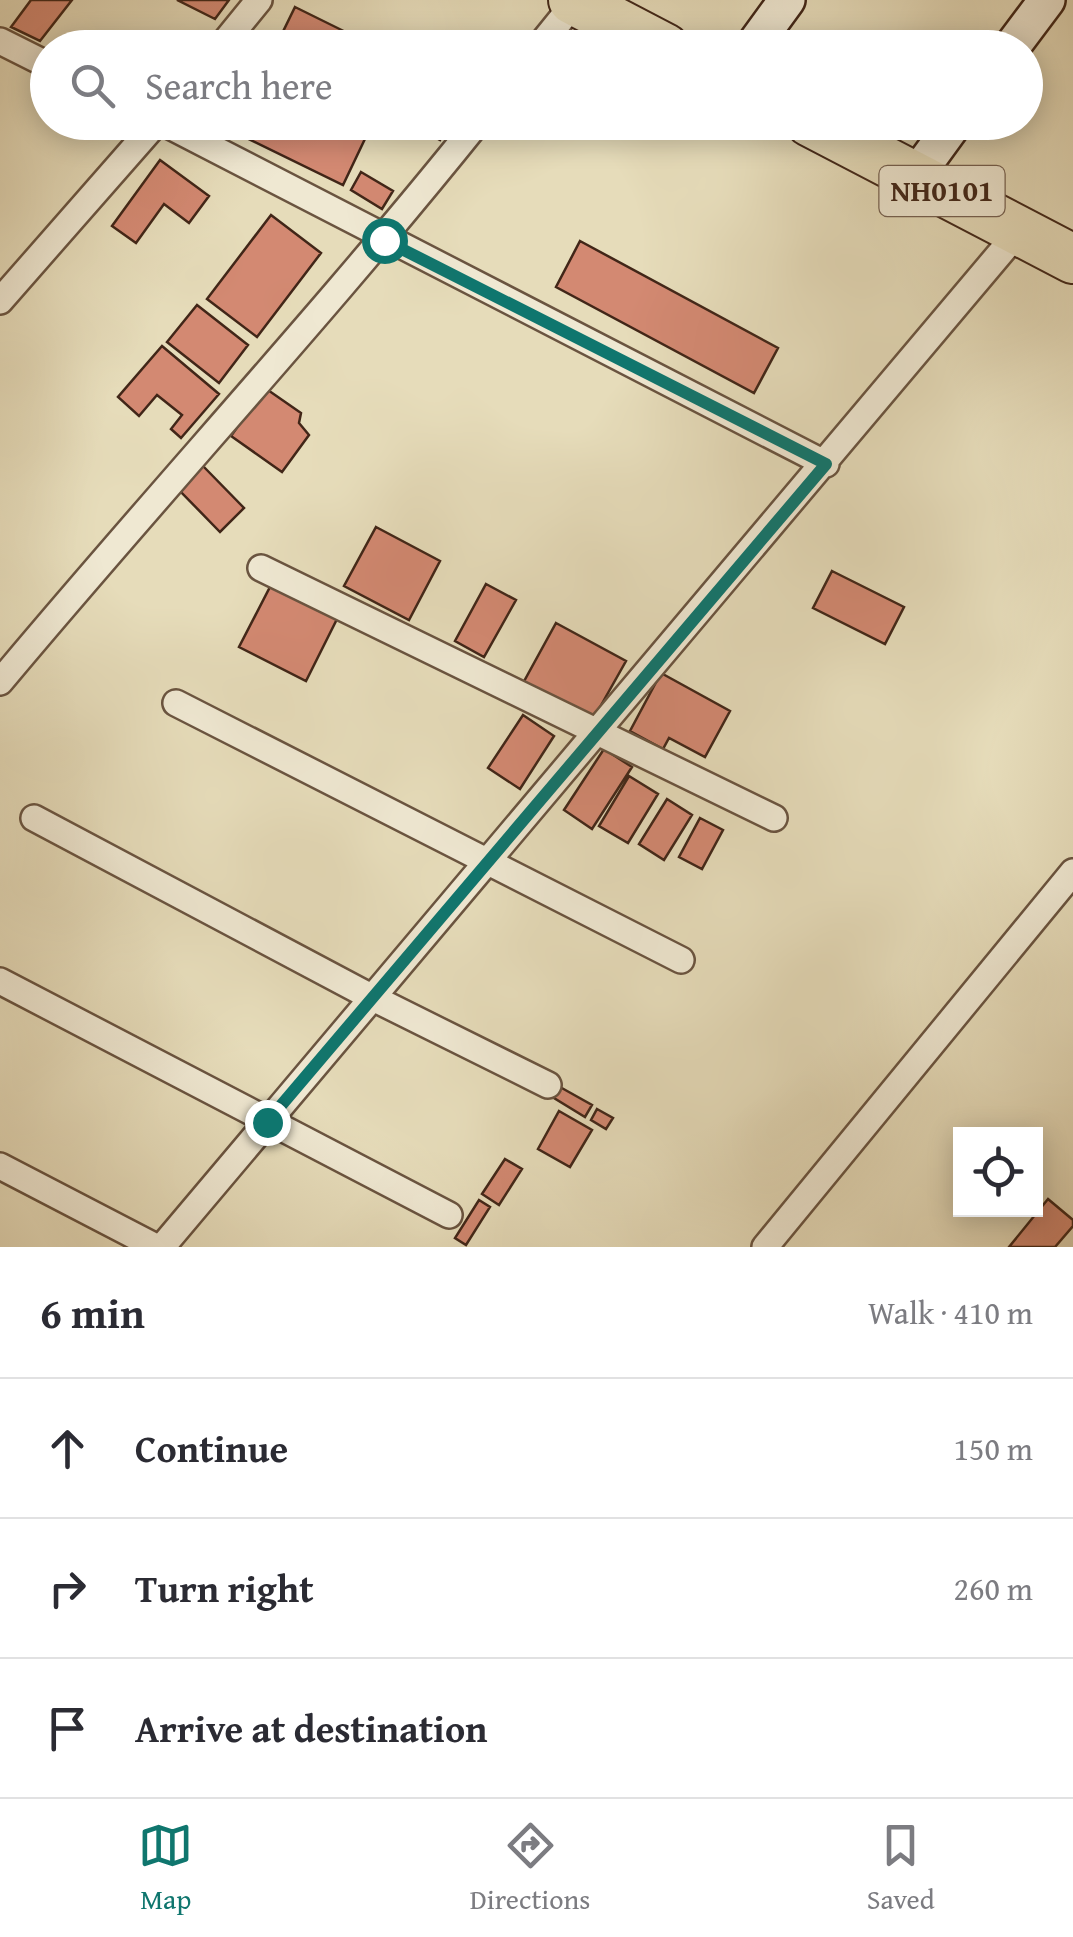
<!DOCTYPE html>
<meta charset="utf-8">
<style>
body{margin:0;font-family:"Gentium Book Plus",serif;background:#f2f2f3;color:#2b2b33}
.controls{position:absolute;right:30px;bottom:30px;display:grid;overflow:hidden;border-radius:0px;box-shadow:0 5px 25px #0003}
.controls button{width:90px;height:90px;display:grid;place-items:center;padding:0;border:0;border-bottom:2px solid #e1e1e2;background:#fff;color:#2b2b33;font:50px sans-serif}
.stop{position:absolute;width:30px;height:30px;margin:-22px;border:8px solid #0f766e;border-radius:50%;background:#fff}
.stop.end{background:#0f766e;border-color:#fff;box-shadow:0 2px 10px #0008}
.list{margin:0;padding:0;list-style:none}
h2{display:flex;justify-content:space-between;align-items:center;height:130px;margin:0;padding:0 40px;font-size:42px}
h2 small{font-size:32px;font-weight:400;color:#7c7c81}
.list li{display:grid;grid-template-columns:65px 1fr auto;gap:30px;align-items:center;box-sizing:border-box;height:140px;padding:0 40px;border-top:2px solid #e1e1e2}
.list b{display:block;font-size:38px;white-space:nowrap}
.list em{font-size:32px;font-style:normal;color:#7c7c81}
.icon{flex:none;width:55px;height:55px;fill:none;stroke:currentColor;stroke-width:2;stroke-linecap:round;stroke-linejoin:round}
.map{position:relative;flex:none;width:1073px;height:1247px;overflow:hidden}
.search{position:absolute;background:#fff;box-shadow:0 5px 25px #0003;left:30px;right:30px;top:30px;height:110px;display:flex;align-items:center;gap:25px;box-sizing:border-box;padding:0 35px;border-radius:55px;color:#7c7c81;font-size:38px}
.sheet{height:550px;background:#fff}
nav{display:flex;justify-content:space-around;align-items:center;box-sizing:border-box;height:140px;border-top:2px solid #e1e1e2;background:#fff;font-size:28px;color:#7c7c81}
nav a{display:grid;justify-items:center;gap:5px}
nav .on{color:#0f766e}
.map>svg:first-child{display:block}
</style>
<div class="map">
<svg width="1073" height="1247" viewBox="0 0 1073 1247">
<rect width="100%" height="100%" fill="#e6dcba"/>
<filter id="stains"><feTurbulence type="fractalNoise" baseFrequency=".002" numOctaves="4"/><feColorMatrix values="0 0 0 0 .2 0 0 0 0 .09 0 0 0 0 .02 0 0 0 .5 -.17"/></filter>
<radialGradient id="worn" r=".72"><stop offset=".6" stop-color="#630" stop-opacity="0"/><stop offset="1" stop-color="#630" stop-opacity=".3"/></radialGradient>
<path fill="#d38972" stroke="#412618" stroke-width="2.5" d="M31,0H72L40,41L11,27Z
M177,0H229L215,19Z
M295,7L378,48H275Z
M239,122H373L343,185L234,132Z
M408,122H449L440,140Z
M160,160L209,196L189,223L164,204L136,243L112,226Z
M361,172L393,191L382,209L351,190Z
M271,215L321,253L257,337L207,299Z
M580,241L778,348L754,393L556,287Z
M197,305L248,345L219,383L167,342Z
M162,346L219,394L181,438L171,429L182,415L157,395L139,416L118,397Z
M265,388L301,413L299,423L309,435L282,472L231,436Z
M203,466L244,508L220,532L179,490Z
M376,527L440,561L409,620L344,586Z
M832,571L904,607L885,644L813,608Z
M486,584L516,600L484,657L455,641Z
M271,585L337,619L306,681L239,647Z
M556,623L626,661L591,723L522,685Z
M661,673L730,711L705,757L669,738L663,749L630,731Z
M523,715L554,736L520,789L488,768Z
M604,749L632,767L592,829L564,810Z
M629,776L658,794L628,843L599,826Z
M667,799L692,815L664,860L639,844Z
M700,818L723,830L702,869L679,857Z
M560,1087L592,1105L585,1117L554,1098Z
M597,1109L613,1118L606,1129L591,1120Z
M559,1111L592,1130L570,1167L538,1149Z
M505,1159L522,1169L499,1205L482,1194Z
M1048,1199L1073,1220V1226L1055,1247H1009Z
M479,1200L490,1207L466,1245L455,1238Z"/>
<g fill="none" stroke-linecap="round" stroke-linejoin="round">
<defs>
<path id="street" d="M0,41L48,65
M220,48L259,0
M538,48L576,1
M162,122L826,464
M0,301L157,122
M261,568L774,818
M0,682C157,494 324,314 478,122
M176,703L681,960
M34,818L373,998L548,1085
M0,981L449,1215
M0,1166L156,1247
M162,1247L1019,231
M765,1247L1073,872"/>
<path id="secondary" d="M752,48L787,0
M1011,48L1047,0
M915,177L955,122"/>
<path id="highway" d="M573,0L665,48
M810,122L1073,259"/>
</defs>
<use href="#street" stroke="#6a5440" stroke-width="30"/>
<use href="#secondary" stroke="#412618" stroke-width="40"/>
<use href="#highway" stroke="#412618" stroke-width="52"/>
<use href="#street" stroke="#efe8d2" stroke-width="25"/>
<use href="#secondary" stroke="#efe8d2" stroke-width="35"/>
<use href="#highway" stroke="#e6dcba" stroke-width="48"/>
</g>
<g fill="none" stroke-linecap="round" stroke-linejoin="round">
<path stroke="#0f766e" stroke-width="12" d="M267,1122L826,464L384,240"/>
</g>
<g text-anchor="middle" stroke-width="8" stroke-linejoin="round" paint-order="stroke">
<rect fill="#efe8d2" stroke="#756050" stroke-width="2.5" x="879.5" y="166" width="125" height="50" rx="8"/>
<g font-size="30" font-weight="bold" fill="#412618">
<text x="942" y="201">NH0101</text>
</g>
</g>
<rect width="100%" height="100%" filter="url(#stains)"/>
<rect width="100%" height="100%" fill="url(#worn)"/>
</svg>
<div class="controls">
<button><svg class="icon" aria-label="locate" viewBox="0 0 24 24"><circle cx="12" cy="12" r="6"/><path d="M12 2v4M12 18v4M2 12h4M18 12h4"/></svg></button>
</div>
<div class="stop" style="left:384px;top:240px"></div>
<div class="stop end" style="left:267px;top:1122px"></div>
<div class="search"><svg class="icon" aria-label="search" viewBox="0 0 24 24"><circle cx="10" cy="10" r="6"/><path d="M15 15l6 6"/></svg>Search here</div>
</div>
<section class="sheet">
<h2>6 min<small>Walk · 410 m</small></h2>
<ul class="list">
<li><svg class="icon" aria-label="ahead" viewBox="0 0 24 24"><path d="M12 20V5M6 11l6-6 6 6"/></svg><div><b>Continue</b></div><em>150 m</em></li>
<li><svg class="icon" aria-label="right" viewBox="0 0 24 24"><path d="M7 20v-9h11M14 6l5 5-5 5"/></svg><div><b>Turn right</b></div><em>260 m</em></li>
<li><svg class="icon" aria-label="arrive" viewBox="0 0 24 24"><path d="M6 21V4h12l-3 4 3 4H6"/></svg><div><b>Arrive at destination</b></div></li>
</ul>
</section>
<nav>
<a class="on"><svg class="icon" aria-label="map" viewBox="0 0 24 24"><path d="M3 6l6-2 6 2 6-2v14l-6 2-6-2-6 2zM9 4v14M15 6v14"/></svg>Map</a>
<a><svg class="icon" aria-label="directions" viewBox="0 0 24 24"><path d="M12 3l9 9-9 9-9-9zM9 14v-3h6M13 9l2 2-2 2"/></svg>Directions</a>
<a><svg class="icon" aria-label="saved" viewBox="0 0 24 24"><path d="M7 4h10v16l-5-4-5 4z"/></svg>Saved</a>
</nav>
